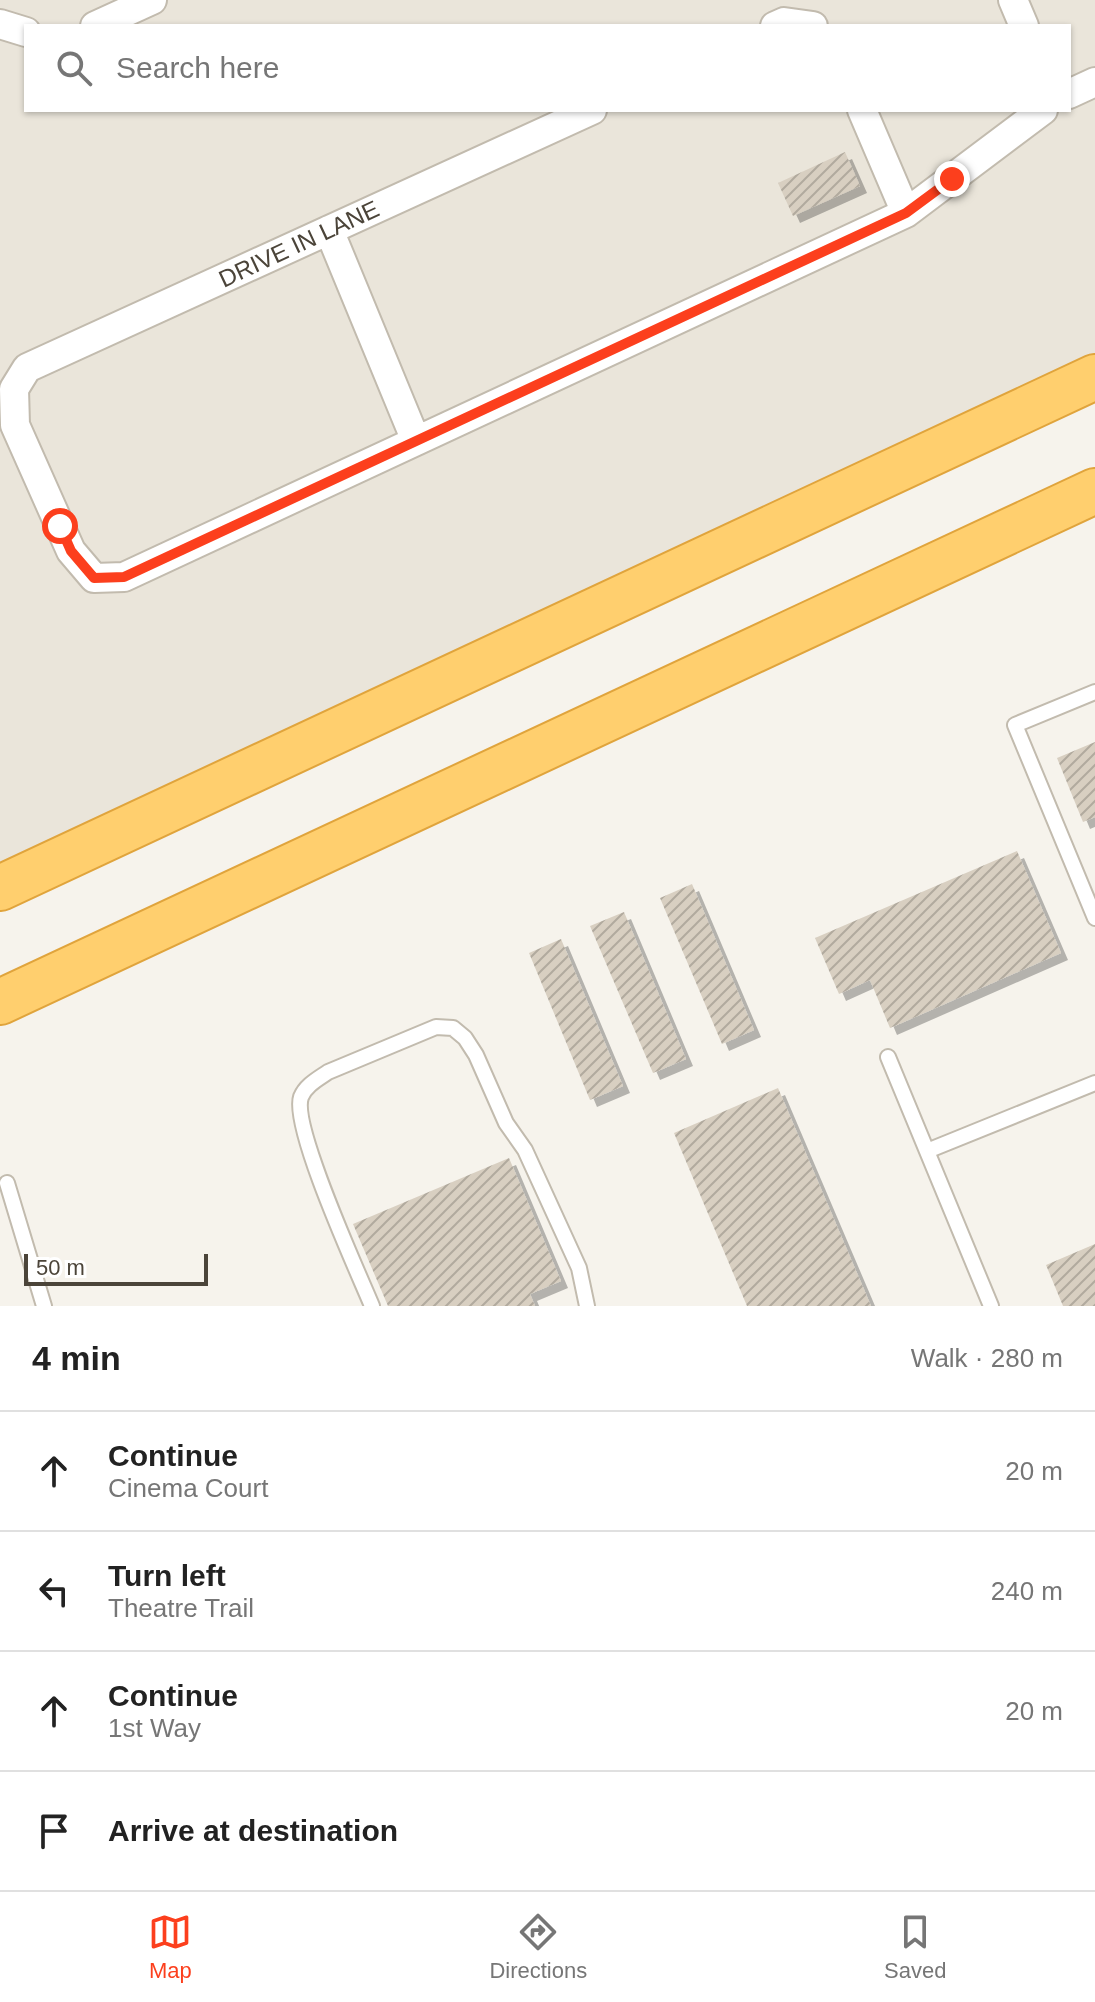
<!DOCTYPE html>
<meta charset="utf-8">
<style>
body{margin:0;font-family:Arial,sans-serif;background:#f2f2f2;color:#222}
.scale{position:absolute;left:24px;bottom:20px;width:184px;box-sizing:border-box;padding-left:8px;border:4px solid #4b4439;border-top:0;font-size:22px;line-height:28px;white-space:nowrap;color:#4b4439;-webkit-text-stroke:6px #fff;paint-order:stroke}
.stop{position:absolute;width:24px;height:24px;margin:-18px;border:6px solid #fc3f1d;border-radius:50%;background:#fff}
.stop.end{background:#fc3f1d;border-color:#fff;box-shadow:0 2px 8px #0008}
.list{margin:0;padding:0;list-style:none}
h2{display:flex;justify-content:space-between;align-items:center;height:104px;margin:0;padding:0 32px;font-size:34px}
h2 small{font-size:26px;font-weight:400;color:#767676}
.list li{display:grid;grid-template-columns:52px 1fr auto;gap:24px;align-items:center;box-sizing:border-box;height:120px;padding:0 32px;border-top:2px solid #e0e0e0}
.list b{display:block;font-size:30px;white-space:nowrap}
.list p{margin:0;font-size:26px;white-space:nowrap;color:#767676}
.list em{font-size:26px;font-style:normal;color:#767676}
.icon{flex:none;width:44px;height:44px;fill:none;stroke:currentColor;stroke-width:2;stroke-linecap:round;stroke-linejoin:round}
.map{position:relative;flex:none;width:1095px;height:1306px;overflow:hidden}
.search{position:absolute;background:#fff;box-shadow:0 2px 6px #0004;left:24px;right:24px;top:24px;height:88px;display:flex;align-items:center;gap:20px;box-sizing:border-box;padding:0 28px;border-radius:0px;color:#767676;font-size:30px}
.sheet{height:584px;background:#fff}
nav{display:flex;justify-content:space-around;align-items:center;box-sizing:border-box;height:112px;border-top:2px solid #e0e0e0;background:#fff;font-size:22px;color:#767676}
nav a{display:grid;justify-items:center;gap:4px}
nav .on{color:#fc3f1d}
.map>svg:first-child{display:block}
</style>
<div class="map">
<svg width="1095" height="1306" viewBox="0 0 1095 1306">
<defs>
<pattern id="building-hatch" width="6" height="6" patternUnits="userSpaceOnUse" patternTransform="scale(2)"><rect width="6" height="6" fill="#d8cfc1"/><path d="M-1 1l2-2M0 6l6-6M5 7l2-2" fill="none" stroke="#b1aa9e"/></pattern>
<filter id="shadow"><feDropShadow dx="7" dy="7" stdDeviation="0" flood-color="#0004"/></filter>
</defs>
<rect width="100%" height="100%" fill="#f6f3ec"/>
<path fill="#eae5da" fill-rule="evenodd" d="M0,0H1095V375L0,888ZM26,26H1069V110H26Z"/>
<path fill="url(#building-hatch)" filter="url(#shadow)" d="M845,152L860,186L793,216L778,183Z
M1095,742V817L1083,822L1057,758Z
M1017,851L1061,953L890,1028L870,980L839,994L815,938Z
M692,884L754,1030L722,1044L660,898Z
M624,912L686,1059L653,1073L590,926Z
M561,939L623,1086L590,1100L529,953Z
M778,1088L871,1306H747L674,1133Z
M509,1158L561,1281L530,1294L535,1306H388L353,1224Z
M1095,1244V1306H1063L1046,1265Z"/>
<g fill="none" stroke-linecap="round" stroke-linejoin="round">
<defs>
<path id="lane" d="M1095,692L1015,725L1095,918
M888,1057L991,1306
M927,1151L1095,1083
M7,1183L44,1306
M372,1306C357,1270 291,1126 301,1097C306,1085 318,1079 328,1072L436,1027L453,1028L465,1038L476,1055L506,1123L525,1150L579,1268L587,1306"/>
<path id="street" d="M1013,0L1024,26
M0,24L26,32
M95,26L152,0
M775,26L784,22L813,26
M1069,94L1095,82
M592,110L27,368L14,389L15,425L71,551L94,578L124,577L906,213L1043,110
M862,110L906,213
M329,230L416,441"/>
<path id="highway" d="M0,888L1095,377
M0,1002L1095,491"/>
</defs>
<use href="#lane" stroke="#c2bbae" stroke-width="18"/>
<use href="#street" stroke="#c2bbae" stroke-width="32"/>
<use href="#highway" stroke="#e0a43c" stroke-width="48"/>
<use href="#lane" stroke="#fff" stroke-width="14"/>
<use href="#street" stroke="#fff" stroke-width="28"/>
<use href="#highway" stroke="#ffcf6e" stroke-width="44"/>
</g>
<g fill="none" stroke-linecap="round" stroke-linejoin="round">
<path stroke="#fc3f1d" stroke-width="10" d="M60,526L71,551L94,578L124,577L906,213L952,179"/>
</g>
<g text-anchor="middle" stroke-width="8" stroke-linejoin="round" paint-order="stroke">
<g font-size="24" fill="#4b4439" stroke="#fff">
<text transform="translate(299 244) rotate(-25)" y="8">DRIVE IN LANE</text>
</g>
</g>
</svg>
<div class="scale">50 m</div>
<div class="stop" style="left:60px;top:526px"></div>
<div class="stop end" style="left:952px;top:179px"></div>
<div class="search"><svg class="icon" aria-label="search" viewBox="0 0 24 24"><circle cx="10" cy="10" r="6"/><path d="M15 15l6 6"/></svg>Search here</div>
</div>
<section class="sheet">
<h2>4 min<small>Walk · 280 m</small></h2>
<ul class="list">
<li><svg class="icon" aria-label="ahead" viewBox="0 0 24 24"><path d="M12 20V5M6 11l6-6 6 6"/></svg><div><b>Continue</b><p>Cinema Court</p></div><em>20 m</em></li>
<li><svg class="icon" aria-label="left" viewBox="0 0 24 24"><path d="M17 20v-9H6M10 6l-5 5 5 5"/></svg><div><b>Turn left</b><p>Theatre Trail</p></div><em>240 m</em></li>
<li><svg class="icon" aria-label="ahead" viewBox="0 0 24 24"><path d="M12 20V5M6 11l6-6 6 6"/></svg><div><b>Continue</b><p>1st Way</p></div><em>20 m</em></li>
<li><svg class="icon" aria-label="arrive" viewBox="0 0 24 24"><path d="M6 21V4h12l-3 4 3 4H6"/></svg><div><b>Arrive at destination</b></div></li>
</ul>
</section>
<nav>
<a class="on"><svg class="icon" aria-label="map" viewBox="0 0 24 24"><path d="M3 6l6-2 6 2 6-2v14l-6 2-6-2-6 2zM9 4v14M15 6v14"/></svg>Map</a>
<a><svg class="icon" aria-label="directions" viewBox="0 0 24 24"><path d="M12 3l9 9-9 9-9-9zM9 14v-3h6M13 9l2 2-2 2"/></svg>Directions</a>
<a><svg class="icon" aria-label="saved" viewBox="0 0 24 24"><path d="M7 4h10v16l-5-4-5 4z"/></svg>Saved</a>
</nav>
